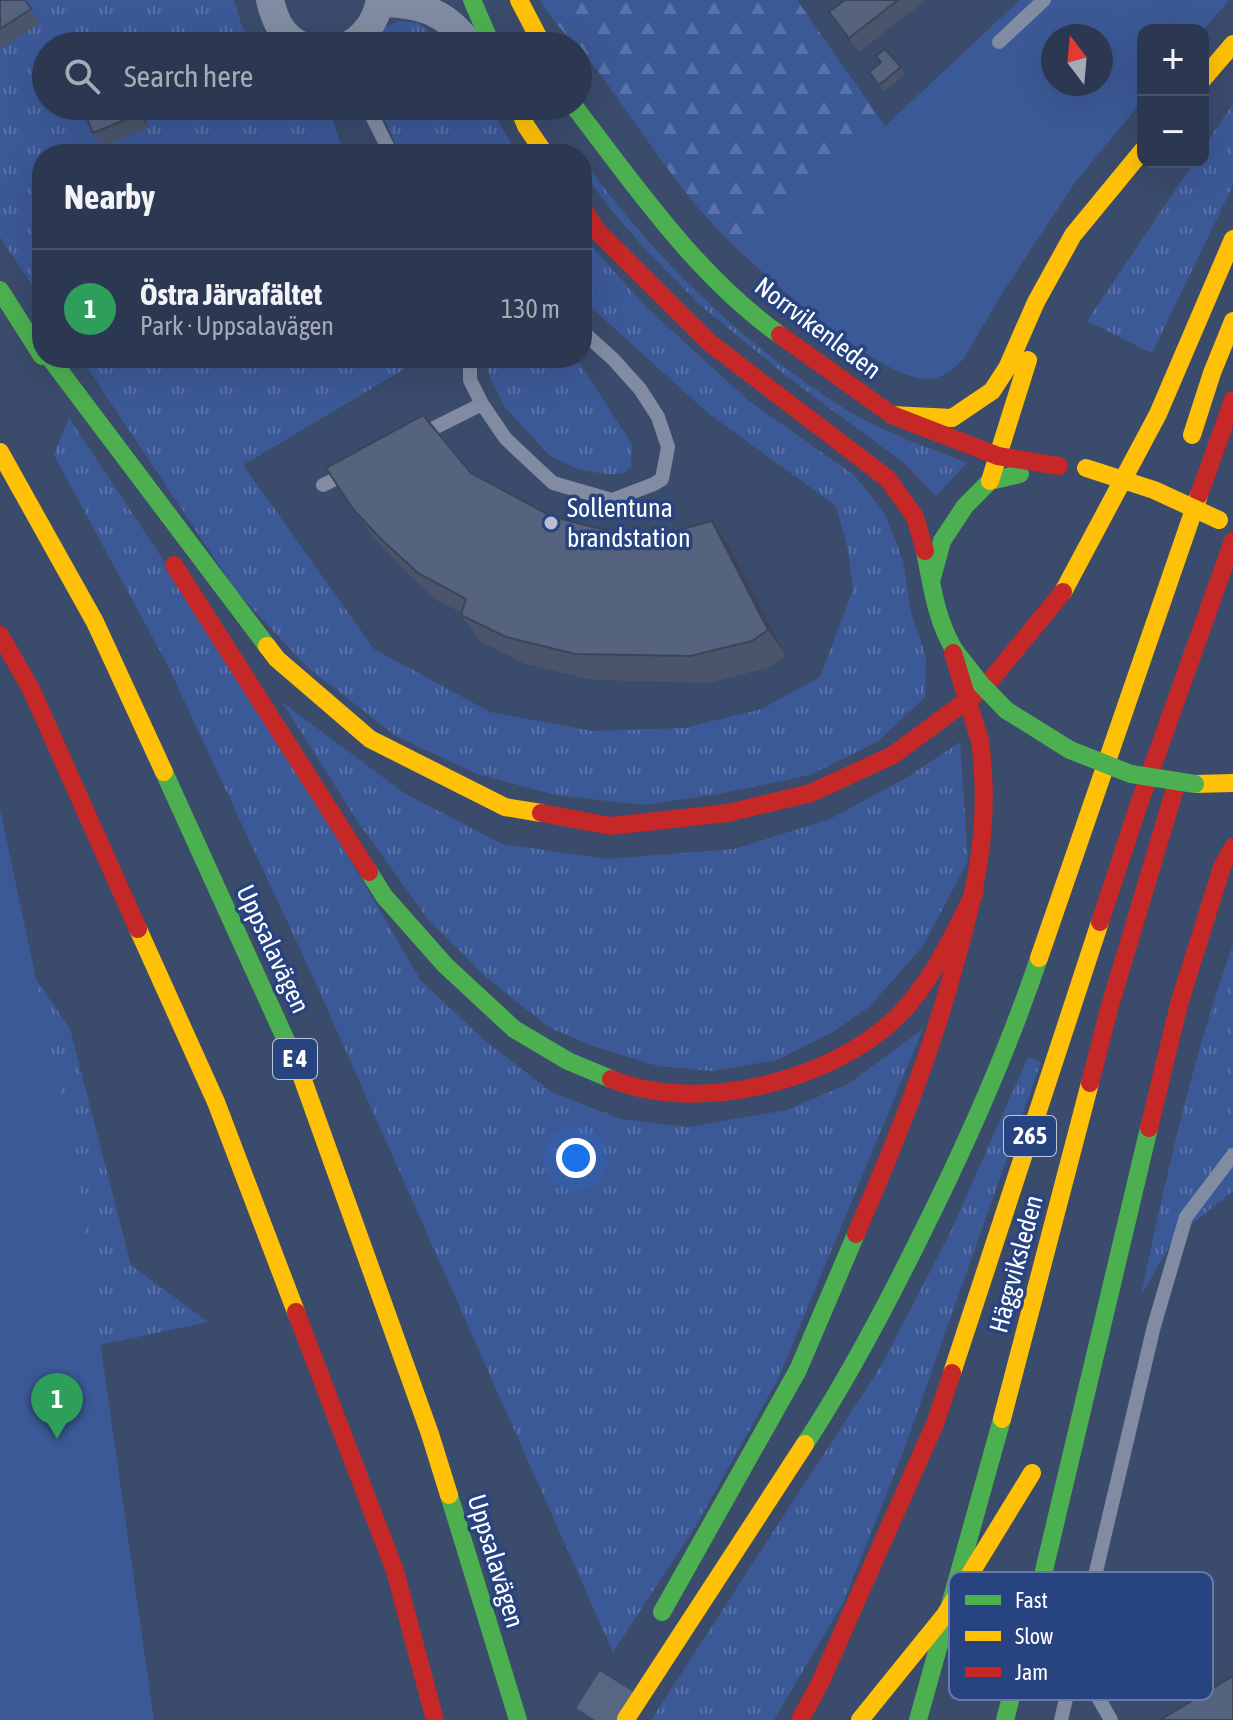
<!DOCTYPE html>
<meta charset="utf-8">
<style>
body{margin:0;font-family:"Asap Condensed",sans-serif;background:#38435b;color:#f1f3f6}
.controls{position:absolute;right:24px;top:24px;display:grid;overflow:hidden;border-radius:16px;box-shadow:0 8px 32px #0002}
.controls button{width:72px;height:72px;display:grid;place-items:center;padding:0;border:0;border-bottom:2px solid #485268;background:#2c3851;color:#f1f3f6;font:40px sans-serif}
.compass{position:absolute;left:1041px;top:24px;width:72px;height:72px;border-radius:50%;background:#2c3851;box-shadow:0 8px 32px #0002;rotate:344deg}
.you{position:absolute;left:576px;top:1158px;width:28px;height:28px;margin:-20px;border:6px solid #fff;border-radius:50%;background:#1a73e8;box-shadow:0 0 0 12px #1a73e833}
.badge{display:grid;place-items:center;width:52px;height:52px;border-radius:50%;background:#bac0cc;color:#fff;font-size:26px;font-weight:700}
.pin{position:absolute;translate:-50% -66px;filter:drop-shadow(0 2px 4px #0008)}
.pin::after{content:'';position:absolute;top:42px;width:28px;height:24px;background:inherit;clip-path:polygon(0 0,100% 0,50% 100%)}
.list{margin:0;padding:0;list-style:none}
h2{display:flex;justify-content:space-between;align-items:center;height:104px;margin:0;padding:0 32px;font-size:34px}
h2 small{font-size:26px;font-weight:400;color:#a6acb7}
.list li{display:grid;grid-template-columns:52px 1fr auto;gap:24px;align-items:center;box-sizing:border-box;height:120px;padding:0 32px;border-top:2px solid #485268}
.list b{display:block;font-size:30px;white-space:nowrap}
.list p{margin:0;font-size:26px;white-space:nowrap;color:#a6acb7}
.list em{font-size:26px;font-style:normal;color:#a6acb7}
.icon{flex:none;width:44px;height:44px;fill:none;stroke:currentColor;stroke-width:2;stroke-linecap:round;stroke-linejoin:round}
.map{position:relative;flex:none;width:1233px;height:1720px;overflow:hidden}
.search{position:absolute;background:#2c3851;box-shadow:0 8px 32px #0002;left:32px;top:32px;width:560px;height:88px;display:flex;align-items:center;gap:20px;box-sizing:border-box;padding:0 28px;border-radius:44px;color:#a6acb7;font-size:30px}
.panel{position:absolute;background:#2c3851;box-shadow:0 8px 32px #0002;left:32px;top:144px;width:560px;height:224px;border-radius:32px}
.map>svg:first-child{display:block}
</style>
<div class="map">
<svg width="1233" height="1720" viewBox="0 0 1233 1720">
<defs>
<pattern id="grass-tufts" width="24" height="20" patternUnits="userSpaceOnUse" patternTransform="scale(2)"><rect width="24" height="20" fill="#3c5997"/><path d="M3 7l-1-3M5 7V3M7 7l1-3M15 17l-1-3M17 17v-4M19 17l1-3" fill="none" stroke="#5972a7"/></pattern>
<pattern id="forest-firs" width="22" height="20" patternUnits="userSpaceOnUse" patternTransform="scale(2)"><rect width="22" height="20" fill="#3c5997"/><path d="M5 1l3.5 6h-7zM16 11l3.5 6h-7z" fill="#5972a7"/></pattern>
</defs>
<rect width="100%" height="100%" fill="#3b4b6c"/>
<path fill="url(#grass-tufts)" d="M0,0H234L242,27L256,46H46V106H328L344,154H42V300L0,237Z
M400,21L418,23L448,46H367L380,29Z
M1233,104V185L1152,353L1087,321L1194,162H1203V148Z
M379,106H488L518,154H400Z
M582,158C653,257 742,344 845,409C883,432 926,447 967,463L936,496L904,463L785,375L699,304L645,249L609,207L582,171Z
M582,236L647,308L749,401L855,476L885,514L903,561L911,612L926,657L925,697L877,742L810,775L719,794L643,805L556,795L477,774L396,736L307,667L237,592L81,358H423L243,465L374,649L490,712L592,731L684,728L762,709L820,677L853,590L848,549L836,506L708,413L582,299Z
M484,358H576L632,444L631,467L622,474H605L578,469L550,456L505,407L491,380Z
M69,418L261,707L421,981L489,1044L553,1093L621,1119L687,1127L787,1110L848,1084L923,1029L778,1379L694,1529L613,1652L314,979L168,666L54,455Z
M282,702L404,793L502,844L607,859L734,849L830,819L906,778L960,742L968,861L923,946L870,1006L833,1032L777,1060L711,1071L658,1066L596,1047L548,1027L487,978L427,918L356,819Z
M0,927L70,1029L131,1265L208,1322L24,1361L0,1720Z
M1233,945V1191L1174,1238L1141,1295C1166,1177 1192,1059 1233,945Z
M1028,1057L1041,1062L902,1455L843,1603L774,1720H651L881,1366L951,1231Z"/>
<path fill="url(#forest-firs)" d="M540,0H797L885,126L734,246C674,188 640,125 590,61C574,41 552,23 540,0Z"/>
<path fill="#3c5997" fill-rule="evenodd" d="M1020,0H1229L1203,30H1143V100L1076,181L1003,292L964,358C955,369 942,379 927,379C879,378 770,280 734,246L885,126ZM1053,36H1101V84H1053Z
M0,809L74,1159L154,1720H0Z"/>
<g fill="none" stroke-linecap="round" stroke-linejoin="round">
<path stroke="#586682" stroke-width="44" stroke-dasharray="44 22" stroke-linecap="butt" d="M595,1720L619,1682"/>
<path stroke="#818ca2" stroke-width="14" d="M999,42L1044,0
M367,106L391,154
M470,358V380L482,404L506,439L553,483L612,500L654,484L662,479L668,447L658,417L640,389L613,359L582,331
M418,436L482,404
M323,485L350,472
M1075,1657L1111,1720
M1061,1720L1154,1326L1186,1217L1233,1155"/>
<path stroke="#818ca2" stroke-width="28" d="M270,0C275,21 282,37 303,46
M380,3C420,3 447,12 471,46
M347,46C366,36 376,21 380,0"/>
<path stroke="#4caf50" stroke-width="18" d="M472,0L492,46
M574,106C635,186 698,277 780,335
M0,290L42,356
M50,358L267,646
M925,551C932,586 936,620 955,651
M932,578L942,541L965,506L990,481L1020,474
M1006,710L1070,750
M164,772L299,1069
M369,872L384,896L445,965L514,1029L568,1061L611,1079
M805,1444C849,1377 886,1306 921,1235C966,1145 1007,1053 1039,958
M449,1495L518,1720
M662,1612L798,1370L856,1234
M918,1720L1002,1419
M1005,1720L1042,1579L1149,1128"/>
<path stroke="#ffc107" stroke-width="18" d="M519,0L543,46
M1203,79L1233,44
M518,106L526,126L545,154
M892,415L952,418L992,391L1007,368L1036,302L1073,235L1143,150
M1192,435L1212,373L1233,321
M0,452L95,622L164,772
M990,481L1028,360
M1063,592L1158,414L1233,239
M267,646L277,659L370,739L505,807L541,813
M1195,784L1233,783
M138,929L216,1102L296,1312
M1039,958L1199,495
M299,1069L430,1434L449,1495
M952,1373L1100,922
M1002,1419L1090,1083
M626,1719L805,1444"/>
<path stroke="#c62828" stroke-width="18" d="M582,208L599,233L710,343L888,479L915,517L925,551
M780,335L892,415L998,456L1059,466
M1199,495L1233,400
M174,565L369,872
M0,635L31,689L138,929
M541,813L611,826L728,813L811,793L893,755L985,687L1063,592
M1100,922L1138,807L1233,541
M611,1079C698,1115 831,1081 897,1017C932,982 953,935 975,892
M1090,1083L1109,1009L1177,782
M1149,1128L1179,1004L1222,867L1233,847
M856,1234C894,1146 930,1057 955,964C977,886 991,823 980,741
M296,1312L395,1571L435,1720
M800,1720L820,1683L935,1424L952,1373"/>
<path stroke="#4caf50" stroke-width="18" d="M955,651L980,683L1006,710
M1070,750L1131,774L1195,784"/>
<path stroke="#ffc107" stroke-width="18" d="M1086,468L1154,490L1219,520
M860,1720L945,1615L1032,1473"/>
<path stroke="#c62828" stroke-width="18" d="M953,653L980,741"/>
</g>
<path fill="#4a556c" d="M0,0H25L40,23L0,49Z
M845,0H926L859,52L829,12Z
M901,67L905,74L884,92L869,72Z
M140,106L149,128L103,146L93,133Z
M353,509L551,516L596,528L730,547L786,656L770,667L709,683L593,680L525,664L480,641L461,615L462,613L436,600L400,566L372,535Z"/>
<path fill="#3c4558" d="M136,106H140L149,128L139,114Z
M712,521L730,547L786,656L768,630Z"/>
<path fill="#56637e" stroke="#3c4558" stroke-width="2" d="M0,0H25L31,9L0,29Z
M845,0H898L849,38L829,12Z
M885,49L901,67L879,85L869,72L881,62L876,56Z
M82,106H136L139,114L93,133Z
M423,415L471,473L551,516L596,528L661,535L712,521L768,630L752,641L690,656L575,654L506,637L461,615L466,599L418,573L382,540L353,509L326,468Z
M1233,1676V1720H1160Z"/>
<circle fill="#bac0cc" stroke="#274380" stroke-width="3" cx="551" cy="523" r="8"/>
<g text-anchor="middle" stroke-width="7" stroke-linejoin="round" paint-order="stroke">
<g fill="#274380" stroke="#bec7d9" stroke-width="2">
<rect x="273" y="1039" width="44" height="40" rx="6"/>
<rect x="1004" y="1116" width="52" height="40" rx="6"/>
</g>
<g font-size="24" font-weight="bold" fill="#fff">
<text x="295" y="1067">E 4</text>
<text x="1030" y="1144">265</text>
</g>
<g font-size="26" fill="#fff" stroke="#274380">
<text transform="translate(818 328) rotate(37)" y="9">Norrvikenleden</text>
<text transform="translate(273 949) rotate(65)" y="9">Uppsalavägen</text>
<text transform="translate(1016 1264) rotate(-75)" y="9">Häggviksleden</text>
<text transform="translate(496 1561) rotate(73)" y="9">Uppsalavägen</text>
</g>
<g font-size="26" fill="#fff" stroke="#274380" text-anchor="start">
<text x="567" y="517">Sollentuna<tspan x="567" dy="30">brandstation</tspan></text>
</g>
</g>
<rect x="949" y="1572" width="264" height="128" rx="12" fill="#274380" stroke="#687ba6" stroke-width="2"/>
<rect x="965" y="1595" width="36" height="10" fill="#4caf50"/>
<rect x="965" y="1631" width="36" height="10" fill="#ffc107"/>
<rect x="965" y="1667" width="36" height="10" fill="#c62828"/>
<g font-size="22" fill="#fff">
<text x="1015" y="1608">Fast</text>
<text x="1015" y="1644">Slow</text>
<text x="1015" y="1680">Jam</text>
</g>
</svg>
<div class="controls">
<button>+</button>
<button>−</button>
</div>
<svg class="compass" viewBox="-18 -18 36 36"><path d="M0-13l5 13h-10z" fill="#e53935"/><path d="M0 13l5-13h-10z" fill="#a6acb7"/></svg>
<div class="you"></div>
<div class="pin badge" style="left:57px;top:1439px;background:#2e9e5b">1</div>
<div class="search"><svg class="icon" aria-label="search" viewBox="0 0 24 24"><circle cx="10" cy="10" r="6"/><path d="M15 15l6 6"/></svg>Search here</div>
<section class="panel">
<h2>Nearby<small></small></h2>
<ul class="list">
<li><span class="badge" style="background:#2e9e5b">1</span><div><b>Östra Järvafältet</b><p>Park · Uppsalavägen</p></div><em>130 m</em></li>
</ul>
</section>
</div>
